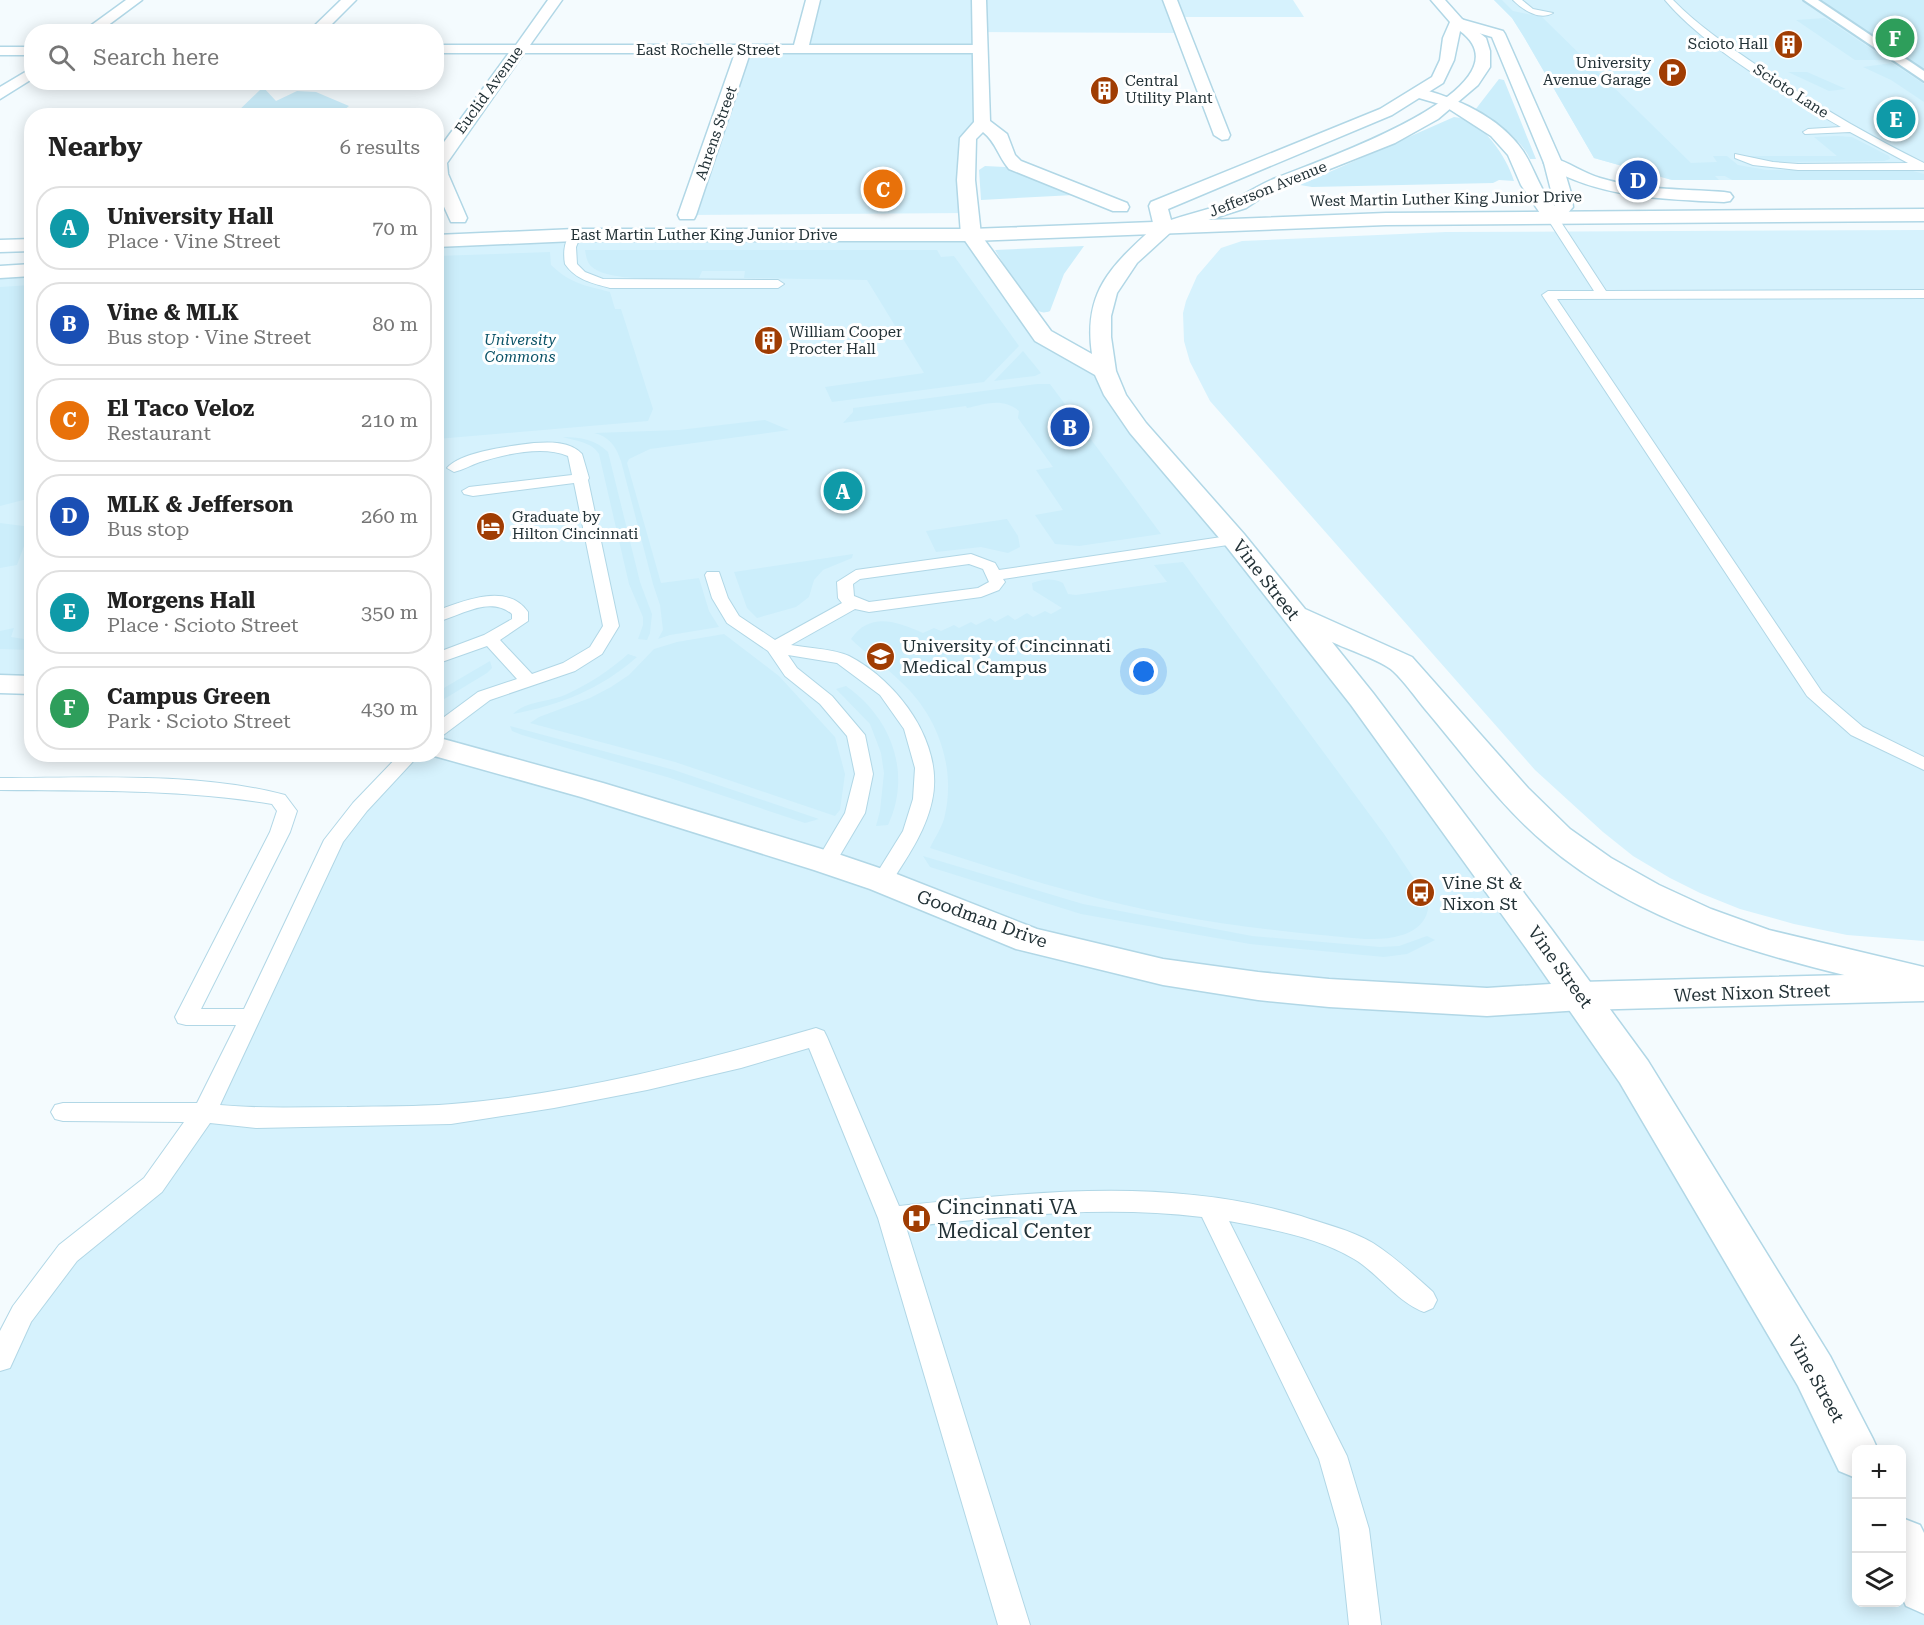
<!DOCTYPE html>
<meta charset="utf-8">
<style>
body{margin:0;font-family:"Roboto Serif",serif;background:#f6f6f6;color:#222}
.controls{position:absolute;right:18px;bottom:18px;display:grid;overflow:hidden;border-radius:12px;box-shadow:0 3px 15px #0003}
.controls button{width:54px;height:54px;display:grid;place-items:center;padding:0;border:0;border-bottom:2px solid #e0e0e0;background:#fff;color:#222;font:30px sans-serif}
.you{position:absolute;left:1144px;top:672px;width:21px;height:21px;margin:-15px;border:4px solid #fff;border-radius:50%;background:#1a73e8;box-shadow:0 0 0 9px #1a73e833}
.badge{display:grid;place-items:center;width:39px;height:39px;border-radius:50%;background:#111827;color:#fff;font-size:20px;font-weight:700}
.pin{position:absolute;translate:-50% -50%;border:3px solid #fff;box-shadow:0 2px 6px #0006}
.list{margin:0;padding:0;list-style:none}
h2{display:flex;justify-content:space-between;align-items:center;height:78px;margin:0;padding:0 24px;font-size:26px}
h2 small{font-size:20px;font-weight:400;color:#767676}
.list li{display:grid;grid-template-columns:39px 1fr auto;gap:18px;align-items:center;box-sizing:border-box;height:84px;margin:0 12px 12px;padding:0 12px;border:2px solid #e0e0e0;border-radius:24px}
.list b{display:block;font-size:22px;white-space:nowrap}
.list p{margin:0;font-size:20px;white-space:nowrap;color:#767676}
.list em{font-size:20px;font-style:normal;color:#767676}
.icon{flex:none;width:33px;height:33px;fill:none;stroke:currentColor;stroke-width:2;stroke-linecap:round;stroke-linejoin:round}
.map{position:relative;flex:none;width:1924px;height:1625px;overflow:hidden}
.search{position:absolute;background:#fff;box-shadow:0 3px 15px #0003;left:24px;top:24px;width:420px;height:66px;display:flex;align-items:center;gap:15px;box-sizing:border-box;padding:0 21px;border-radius:24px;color:#767676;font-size:22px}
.panel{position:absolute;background:#fff;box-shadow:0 3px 15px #0003;left:24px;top:108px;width:420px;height:654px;border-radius:24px}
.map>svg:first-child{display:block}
</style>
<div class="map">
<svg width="1924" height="1625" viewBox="0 0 1924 1625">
<rect width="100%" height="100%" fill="#f4fbfe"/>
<path fill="#d6f2fd" d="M813,0H1293L1304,17H1176L1182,33L979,32L982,123L968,139L967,213L687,215L744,50H800Z
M1494,0H1924V180H1672L1594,158L1524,37L1512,18Z
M1924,230V941L1847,935L1794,924L1740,909L1700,893L1670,878L1633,856L1603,832L1535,770L1210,401L1190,362L1184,341L1183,313L1186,301L1197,276L1221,248L1242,241L1446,232Z
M971,235L1042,336L1105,371L1362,699L1814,1371L1856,1455V1602H1902V1543L1924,1588V1625H0V1359L22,1314L153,1185L204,1113L334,840L411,755L436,754L437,241Z
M31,270V685L0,684V272Z"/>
<path fill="#cceefb" d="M1494,0H1502L1513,11L1542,17L1691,163L1717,162L1713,156H1727L1738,165L1767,170L1913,171L1924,174V180H1732L1725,176H1715L1719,180H1672L1594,158L1524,37L1512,18Z
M1810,0H1924V77Z
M1825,18L1888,60H1855L1796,20Z
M1892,63L1924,84V102L1891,80L1863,67Z
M1788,72H1807L1846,89L1829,91Z
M1499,79L1504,80L1536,159H1530C1518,134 1496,125 1475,110Z
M263,87L276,101L297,91L316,92L349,106L338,115H234Z
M1454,117C1482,119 1507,157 1514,181L1499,180L1493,183L1312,187L1300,185Z
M1837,136L1852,137L1889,156L1890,159L1884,161L1763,162L1746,156H1837L1814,137Z
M985,166L1005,167L1074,195L981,200L979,170Z
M1084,246L1064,274L1050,311C1043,314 1038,312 1034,307L1009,273L995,250Z
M585,250H937L941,257L954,256L1019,346L984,382L832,402L825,387L924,373L867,280L744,278L745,271H702L699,278C676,278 610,283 592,267C587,263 586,256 585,250Z
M550,252L551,265C571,284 584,285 610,292L615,309H621L653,409L648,421L437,439V256Z
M31,285V498L0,506V287Z
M1023,351L1041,373L1035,376L994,381Z
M1037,384H1050L1161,534L1079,546L1055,544L1035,515L1063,510L1036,470L1053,467L1018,418L1019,411C1003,397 985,404 967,408L966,406L843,423L853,412V408Z
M765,420L789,430L650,449L629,459L627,463L661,583L699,578L709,611L719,627L670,635L658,639L663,630L660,605L653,584L621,461C616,447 610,437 594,433L679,430Z
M563,437C581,437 596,440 608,452L640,582L652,614L650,633L647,640L638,639L643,625V617L629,584L599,454C592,442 576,441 563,437Z
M1007,519L1018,536L1020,547L1008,553L981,547L936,552L926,531Z
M0,523L31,527L17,565L0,568Z
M853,554L852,558L823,570L814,580L809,597L796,607L757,618L747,608L734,572Z
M1183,562L1384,834L1427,898C1432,916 1419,930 1402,935C1377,943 1347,937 1321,935C1238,927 1154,915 1074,892C1025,879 978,863 930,848C934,839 941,829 944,819C957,769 938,715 900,681C885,666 866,654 851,639C870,611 898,622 923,633L934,628L941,631L954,625L959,628L971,622L976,625L990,618L995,622L1008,615L1015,620L1027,613L1033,617L1045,611L1051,614L1062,608L1033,590L1032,583C1044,579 1052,578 1063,583L1068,594L1076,595L1167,582L1154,565Z
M14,628L11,637L31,640V650L0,649V631Z
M724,634L779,676L835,737L845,774L840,810L835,816L675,762L530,723L539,717L590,698L611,687L629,675L654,649L677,642Z
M628,654L637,657C601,689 560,705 513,714C526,701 548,702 565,695C589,684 609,671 628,654Z
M490,661L492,668L487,673L441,701L437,700V692Z
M846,686C892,718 912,774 888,825L876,826L880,811L884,773L881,753L870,724L836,689Z
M510,726L674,770L819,819L805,823L667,777L522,735L512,731Z
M923,856L1083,904L1252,936L1380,947L1399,946L1427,936L1435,940L1407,954L1384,957L1250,944L1081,914L930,867Z"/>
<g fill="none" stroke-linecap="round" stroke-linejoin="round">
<defs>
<path id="service" d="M1513,0H1522L1533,9L1553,13C1540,21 1523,10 1513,0Z
M1665,0H1673C1699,27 1730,47 1761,68C1813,103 1867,135 1924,163V170H1798L1753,165L1735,158V154L1773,162L1798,164L1908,163L1850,132L1805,134L1803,132L1808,129L1841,127C1788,96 1704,47 1665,0Z
M1553,215L1557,216L1606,291L1924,290V298L1557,299L1822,692L1863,727L1924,757V770L1851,735L1807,696L1542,295L1548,291H1594L1547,218Z
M575,232L581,235L576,247L577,264L585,272L603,279L778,280L784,284L778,288H610C592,283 576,280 565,264C563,253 564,236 575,232Z
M534,443C550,442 570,441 582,454L589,478L588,480L619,626L602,654L575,671L490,700L442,736L436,738V723L478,692L517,679L487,646L436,664V653L484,635L512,619V614C489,595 461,616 436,622V611C464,601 507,582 528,612V621L500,640L532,674L563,663L590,647L603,626L574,483L473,496L464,494L462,491L469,487L572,475L568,456C543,445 506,454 480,462C471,465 463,470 454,472L447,468C462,451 512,446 534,443Z
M1235,535L1243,540L1241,543L1003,579L1005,582L999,590L981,597L869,612L855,609L791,645C807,648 835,649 849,656C898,681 945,744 932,801C925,833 906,859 889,886L882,888L875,886L872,881L903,831L913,799L915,768L904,729L880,695L837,663L788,655L797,668L832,696L865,735L873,774L865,813L836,862L833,867L826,869L819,867L816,862L845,813L855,774L847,736L820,704L785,676L768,651L727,623L712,598L705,575L707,572H719L728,598L739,616L775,640L842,603L838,598L837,582L856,570L971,554L995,563L999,570ZM969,564L983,569L989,582L978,588L869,602L854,596L853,584L860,579Z
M400,754H420L367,811L343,842L220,1105C262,1109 304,1107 347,1107C382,1106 417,1107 452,1104C574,1094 699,1062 816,1028L824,1031L827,1037L899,1206C1035,1192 1167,1176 1301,1216C1324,1224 1351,1230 1373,1243C1395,1257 1414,1275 1433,1292L1437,1300L1433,1308L1424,1312C1397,1302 1378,1273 1354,1259C1318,1237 1270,1229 1229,1221L1347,1456L1369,1529L1381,1625H1349L1339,1529L1319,1459L1202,1217C1101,1205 1007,1216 906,1227L1030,1625H998L878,1218L809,1048L741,1068L647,1090L554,1108L451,1124L256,1128L210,1123L162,1192L77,1261L31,1322L10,1368L0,1371V1331L13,1306L59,1245L144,1178L184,1122L63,1121L55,1119L51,1112L55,1105L63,1103H197L236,1025H186L178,1023L175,1017L270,832L277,811L272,804C182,789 91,791 0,790V778C88,778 200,772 285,795L297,811L290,832L201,1009H244L324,840L353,803Z"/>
<path id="pedestrian" d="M1804,0H1818L1924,71V81Z"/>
<path id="minor" d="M126,0H142L99,32H82Z
M341,0H356L324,32H308Z
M548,0H562L530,45H794L806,0H820L809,45H979L986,49L979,53H750L696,215L694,219H680L678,215L735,53H524L447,163L448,174L467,218L465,222H451L436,189V153L509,53H436V45H516Z
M1163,0H1177L1230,135L1228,139L1222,140L1214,135Z
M1457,18L1503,31L1505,34L1562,163L1571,193L1573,207L1560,222H1546L1521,185L1508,155L1491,136L1443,105L1412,96L1410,93L1418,88C1456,98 1500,117 1523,151C1535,169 1540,192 1555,206L1544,163L1492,37L1452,25L1450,22L1452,19Z
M0,47H32V55H0Z
M32,68V79L0,99V87Z
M0,675L32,676V694L0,693Z
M436,737L603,783L838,854L894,873L1037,929L1163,959L1258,972L1329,979L1487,988L1581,982L1594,986L1600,996L1594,1006L1581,1010L1487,1016L1329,1007L1258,1000L1163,985L1016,949L870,889L814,870L581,797L427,754H436Z"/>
<path id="tertiary" d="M972,0H986L990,121L1007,134L1015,155L1021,161L1127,203L1129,207L1127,211H1113L1009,169C998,156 996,142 983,132L976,139L975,180L981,235L978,239H964L961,235L957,180L960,138L974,122Z
M1924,973V1001L1581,1010L1568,1006L1562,996L1568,986L1581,982Z"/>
<path id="secondary" d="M1431,0H1445L1462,19L1486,38L1490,51V67L1478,85L1438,119L1395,143L1267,194L1246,208L1171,232L1137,263L1117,293L1111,316V337L1116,371L1126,395L1146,423L1244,534L1305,609L1412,657L1528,788L1570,829L1611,858L1659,885L1711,909L1769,930L1924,967V995C1793,962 1653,935 1547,845C1501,807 1464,755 1425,709C1415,697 1405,682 1393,671C1383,661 1346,649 1332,642L1373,693L1552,930L1648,1061L1830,1356L1873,1439L1878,1450H1856V1478L1839,1471L1798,1386L1620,1083L1526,948L1351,705L1226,546L1130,433L1104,395L1095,375L1035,341L961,235L964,231H978L1051,331L1092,354C1083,292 1111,266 1154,227L1149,206L1151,202L1380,109L1432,77L1440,60L1443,38L1450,22ZM1460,31C1537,88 1310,164 1276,178C1260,184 1247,194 1232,200C1213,209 1191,213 1171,220L1168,209L1392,115L1443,83L1454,60Z
M1902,1518L1920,1525L1924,1533V1614L1906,1606L1902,1597Z"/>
<path id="primary" d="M1553,158C1569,162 1583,173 1600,178C1639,190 1683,189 1724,192L1730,193L1733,197L1730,201L1724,202C1662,199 1602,198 1547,167L1544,163L1547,159Z
M1924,209V221L1386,225L971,241H575L436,247V235L575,229H971L1386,213Z
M32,239V251L0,252V240Z
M32,264V276L0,278V266Z"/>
</defs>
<use href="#service" stroke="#b1d7e6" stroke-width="2"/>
<use href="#pedestrian" stroke="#b1d7e6" stroke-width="4"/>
<use href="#minor" stroke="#b1d7e6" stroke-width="3"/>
<use href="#tertiary" stroke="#b1d7e6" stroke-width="3"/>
<use href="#secondary" stroke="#b1d7e6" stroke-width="3"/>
<use href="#primary" stroke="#b1d7e6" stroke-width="3"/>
<use href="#service" fill="#fff" fill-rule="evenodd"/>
<use href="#pedestrian" fill="#fff" fill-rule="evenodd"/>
<use href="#minor" fill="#fff" fill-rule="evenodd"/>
<use href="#tertiary" fill="#fff" fill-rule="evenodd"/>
<use href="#secondary" fill="#fff" fill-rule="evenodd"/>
<use href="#primary" fill="#fff" fill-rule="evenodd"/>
</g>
<defs>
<symbol id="building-disc" viewBox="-11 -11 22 22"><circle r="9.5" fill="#a03d03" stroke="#fff"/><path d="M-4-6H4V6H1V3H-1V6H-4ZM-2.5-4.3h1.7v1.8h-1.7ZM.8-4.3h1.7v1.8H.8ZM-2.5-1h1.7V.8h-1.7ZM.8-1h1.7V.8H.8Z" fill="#fff"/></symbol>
<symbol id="parking-disc" viewBox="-11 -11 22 22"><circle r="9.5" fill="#a03d03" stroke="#fff"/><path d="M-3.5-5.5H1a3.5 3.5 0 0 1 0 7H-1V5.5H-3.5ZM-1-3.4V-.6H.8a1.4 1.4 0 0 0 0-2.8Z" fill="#fff"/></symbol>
<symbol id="hotel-disc" viewBox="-11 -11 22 22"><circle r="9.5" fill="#a03d03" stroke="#fff"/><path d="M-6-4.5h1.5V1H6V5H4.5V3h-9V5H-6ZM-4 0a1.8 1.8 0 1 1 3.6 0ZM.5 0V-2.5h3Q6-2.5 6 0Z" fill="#fff"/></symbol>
<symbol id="university-disc" viewBox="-11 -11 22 22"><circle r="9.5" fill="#a03d03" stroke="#fff"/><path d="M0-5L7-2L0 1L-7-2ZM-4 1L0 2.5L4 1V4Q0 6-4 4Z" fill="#fff"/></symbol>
<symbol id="bus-disc" viewBox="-11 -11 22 22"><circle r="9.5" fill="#a03d03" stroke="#fff"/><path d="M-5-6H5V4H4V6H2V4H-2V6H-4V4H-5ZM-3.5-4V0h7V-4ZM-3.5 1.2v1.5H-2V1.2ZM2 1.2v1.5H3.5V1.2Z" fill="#fff"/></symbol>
<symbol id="hospital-disc" viewBox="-11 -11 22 22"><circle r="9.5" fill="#a03d03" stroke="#fff"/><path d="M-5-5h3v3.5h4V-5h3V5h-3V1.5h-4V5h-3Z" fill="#fff"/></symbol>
</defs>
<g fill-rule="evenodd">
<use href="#building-disc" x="1772" y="28" width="33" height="33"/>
<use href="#parking-disc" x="1656" y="56" width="33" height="33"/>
<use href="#building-disc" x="1088" y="74" width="33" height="33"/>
<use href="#building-disc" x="752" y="324" width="33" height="33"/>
<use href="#hotel-disc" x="474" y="510" width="33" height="33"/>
<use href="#university-disc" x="864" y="640" width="33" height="33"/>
<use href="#bus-disc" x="1404" y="876" width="33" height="33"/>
<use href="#hospital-disc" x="900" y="1202" width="33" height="33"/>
</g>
<g text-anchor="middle" stroke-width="6" stroke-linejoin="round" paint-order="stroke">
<g font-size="15" fill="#233237" stroke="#fff" text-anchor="start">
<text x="1768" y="49" text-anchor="end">Scioto Hall</text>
<text x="1651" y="68" text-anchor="end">University<tspan x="1651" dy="17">Avenue Garage</tspan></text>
<text x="1125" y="86">Central<tspan x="1125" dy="17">Utility Plant</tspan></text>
<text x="789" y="337">William Cooper<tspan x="789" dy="17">Procter Hall</tspan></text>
<text x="512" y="522">Graduate by<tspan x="512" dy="17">Hilton Cincinnati</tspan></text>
</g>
<g font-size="15" fill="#233237" stroke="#fff">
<text x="708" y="55">East Rochelle Street</text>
<text transform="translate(489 90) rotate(-54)" y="5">Euclid Avenue</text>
<text transform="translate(1791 91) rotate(33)" y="5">Scioto Lane</text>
<text transform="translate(716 133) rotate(-71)" y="5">Ahrens Street</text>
<text transform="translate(1268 189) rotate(-22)" y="5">Jefferson Avenue</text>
<text transform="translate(1446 199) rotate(-1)" y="5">West Martin Luther King Junior Drive</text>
<text x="704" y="240">East Martin Luther King Junior Drive</text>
</g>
<g font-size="15" font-style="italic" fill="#0b5368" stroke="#fff">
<text x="520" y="345">University<tspan x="520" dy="17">Commons</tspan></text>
</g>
<g font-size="18" fill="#233237" stroke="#fff">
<text transform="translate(1266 580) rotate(52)" y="6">Vine Street</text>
<text transform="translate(982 919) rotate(20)" y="6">Goodman Drive</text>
<text transform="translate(1560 967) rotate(54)" y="6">Vine Street</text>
<text transform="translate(1752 993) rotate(-2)" y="6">West Nixon Street</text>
<text transform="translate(1816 1379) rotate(61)" y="6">Vine Street</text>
</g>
<g font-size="18" fill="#233237" stroke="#fff" text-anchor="start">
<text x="902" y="652">University of Cincinnati<tspan x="902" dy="21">Medical Campus</tspan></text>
<text x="1442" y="889">Vine St &amp;<tspan x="1442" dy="21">Nixon St</tspan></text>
</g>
<g font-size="21" fill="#233237" stroke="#fff" text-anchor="start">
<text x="937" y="1214">Cincinnati VA<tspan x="937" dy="24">Medical Center</tspan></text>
</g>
</g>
</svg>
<div class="controls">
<button>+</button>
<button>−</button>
<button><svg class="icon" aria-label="layers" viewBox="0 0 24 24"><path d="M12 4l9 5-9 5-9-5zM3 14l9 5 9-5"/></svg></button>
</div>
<div class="you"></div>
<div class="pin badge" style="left:843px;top:491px;background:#0f9aa8">A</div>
<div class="pin badge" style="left:1070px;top:427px;background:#1a4fb4">B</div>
<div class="pin badge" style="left:883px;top:189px;background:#e8710a">C</div>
<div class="pin badge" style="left:1638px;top:180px;background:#1a4fb4">D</div>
<div class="pin badge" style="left:1896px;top:119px;background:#0f9aa8">E</div>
<div class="pin badge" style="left:1895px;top:38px;background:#2e9e5b">F</div>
<div class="search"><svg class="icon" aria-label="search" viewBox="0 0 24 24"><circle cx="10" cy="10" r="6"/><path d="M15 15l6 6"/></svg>Search here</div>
<section class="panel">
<h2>Nearby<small>6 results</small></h2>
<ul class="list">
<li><span class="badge" style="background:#0f9aa8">A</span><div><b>University Hall</b><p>Place · Vine Street</p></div><em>70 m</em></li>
<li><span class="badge" style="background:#1a4fb4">B</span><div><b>Vine &amp; MLK</b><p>Bus stop · Vine Street</p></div><em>80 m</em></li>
<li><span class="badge" style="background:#e8710a">C</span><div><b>El Taco Veloz</b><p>Restaurant</p></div><em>210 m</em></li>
<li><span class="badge" style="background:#1a4fb4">D</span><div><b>MLK &amp; Jefferson</b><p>Bus stop</p></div><em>260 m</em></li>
<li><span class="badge" style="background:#0f9aa8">E</span><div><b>Morgens Hall</b><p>Place · Scioto Street</p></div><em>350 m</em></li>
<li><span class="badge" style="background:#2e9e5b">F</span><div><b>Campus Green</b><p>Park · Scioto Street</p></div><em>430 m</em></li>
</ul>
</section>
</div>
